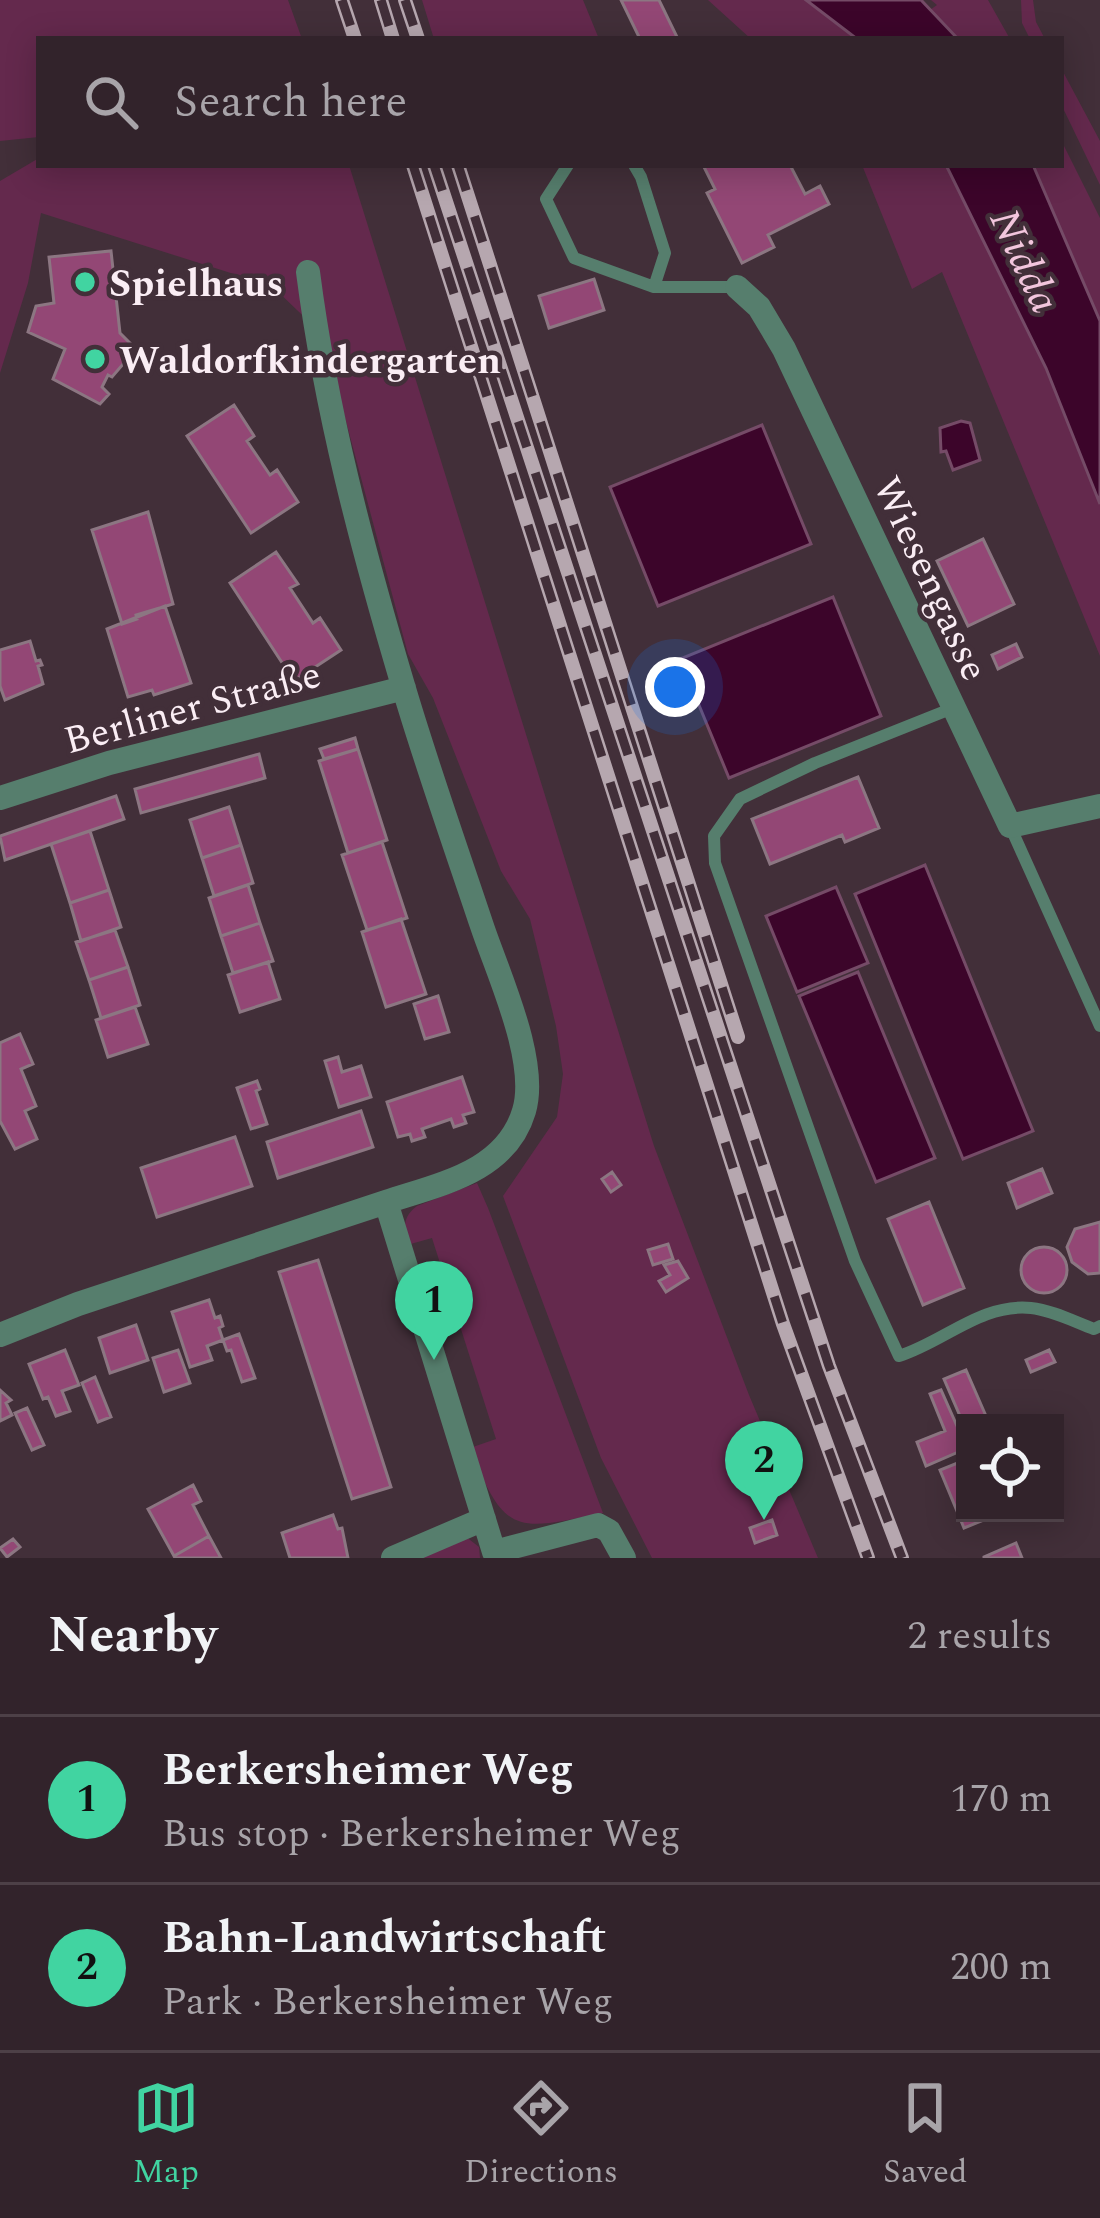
<!DOCTYPE html>
<meta charset="utf-8">
<style>
body{margin:0;font-family:Spectral,serif;background:#3a2b33;color:#f1f3f6}
.controls{position:absolute;right:36px;bottom:36px;display:grid;overflow:hidden;border-radius:0px;box-shadow:0 6px 30px #0003}
.controls button{width:108px;height:108px;display:grid;place-items:center;padding:0;border:0;border-bottom:3px solid #4d4047;background:#32232b;color:#f1f3f6;font:60px sans-serif}
.you{position:absolute;left:675px;top:687px;width:42px;height:42px;margin:-30px;border:9px solid #fff;border-radius:50%;background:#1a73e8;box-shadow:0 0 0 18px #1a73e833}
.badge{display:grid;place-items:center;width:78px;height:78px;border-radius:50%;background:#41d4a1;color:#111;font-size:39px;font-weight:700}
.pin{position:absolute;translate:-50% -99px;filter:drop-shadow(0 3px 6px #0008)}
.pin::after{content:'';position:absolute;top:63px;width:42px;height:36px;background:inherit;clip-path:polygon(0 0,100% 0,50% 100%)}
.list{margin:0;padding:0;list-style:none}
h2{display:flex;justify-content:space-between;align-items:center;height:156px;margin:0;padding:0 48px;font-size:51px}
h2 small{font-size:39px;font-weight:400;color:#a8a4a9}
.list li{display:grid;grid-template-columns:78px 1fr auto;gap:36px;align-items:center;box-sizing:border-box;height:168px;padding:0 48px;border-top:3px solid #4d4047}
.list b{display:block;font-size:45px;white-space:nowrap}
.list p{margin:0;font-size:39px;white-space:nowrap;color:#a8a4a9}
.list em{font-size:39px;font-style:normal;color:#a8a4a9}
.icon{flex:none;width:66px;height:66px;fill:none;stroke:currentColor;stroke-width:2;stroke-linecap:round;stroke-linejoin:round}
.map{position:relative;flex:none;width:1100px;height:1558px;overflow:hidden}
.search{position:absolute;background:#32232b;box-shadow:0 6px 30px #0003;left:36px;right:36px;top:36px;height:132px;display:flex;align-items:center;gap:30px;box-sizing:border-box;padding:0 42px;border-radius:0px;color:#a8a4a9;font-size:45px}
.sheet{height:492px;background:#32232b}
nav{display:flex;justify-content:space-around;align-items:center;box-sizing:border-box;height:168px;border-top:3px solid #4d4047;background:#32232b;font-size:33px;color:#a8a4a9}
nav a{display:grid;justify-items:center;gap:6px}
nav .on{color:#41d4a1}
.map>svg:first-child{display:block}
</style>
<div class="map">
<svg width="1100" height="1558" viewBox="0 0 1100 1558">
<rect width="100%" height="100%" fill="#422f39"/>
<path fill="#64294d" d="M0,0H288L302,39H39V137L0,141Z
M422,0H583L599,39H434Z
M708,0H806L857,39H751Z
M931,0H988L1010,39H958L930,10L937,5Z
M1021,0H1033L1036,22L1045,39H1030L1022,23Z
M1061,68L1100,141V185L1061,104Z
M1061,140L1100,218V321L1033,165H1061Z
M39,158V165H349L654,1146L749,1395L818,1558H652L601,1458L503,1196L557,1117L563,1074L556,1026L530,919L501,871L433,698L408,654L323,335L272,286L41,213L28,283L0,373V181Z
M862,165H946L1046,368L1100,504V656L942,272L912,289Z
M477,1183L488,1208L603,1513C515,1531 505,1536 470,1448L496,1439L432,1238L407,1245C404,1228 402,1217 417,1206Z
M465,1536L479,1547L480,1558H420Z"/>
<path fill="#3c052a" stroke="#754b67" stroke-width="3" d="M806,0H921L958,39H857Z
M946,165H1033L1042,186L1100,321V504L1046,368Z
M961,421L970,423L980,460L953,470L946,451L941,452L940,428Z
M762,425L811,544L658,606L610,487Z
M833,597L881,716L729,778L680,659Z
M925,865L1033,1131L963,1159L855,894Z
M836,887L868,963L797,992L766,916Z
M858,972L935,1158L876,1182L799,996Z"/>
<path fill="#934775" stroke="#8c7682" stroke-width="3" d="M621,0H659L678,39H640Z
M703,165H790L805,194L820,186L829,204L768,235L774,247L742,263L707,193L715,189Z
M111,251L120,333L136,349L112,377L108,375L102,387L109,394L100,404L53,379L65,349L28,332L36,306L54,303L49,257Z
M594,279L604,310L549,328L539,296Z
M234,405L254,436L247,441L270,475L277,470L298,502L251,533L187,436Z
M148,512L173,604L136,615L137,619L122,624L92,530Z
M983,539L1014,604L968,626L937,561Z
M276,552L298,584L290,588L313,623L320,618L341,650L294,681L230,583Z
M165,606L191,683L154,695L152,690L128,697L107,629Z
M30,641L36,661L40,660L42,665L38,666L43,684L5,700L0,686V650Z
M1016,644L1022,657L998,669L992,655Z
M355,738L358,749L324,759L320,749Z
M358,749L387,840L348,853L319,761Z
M259,754L265,778L141,813L135,789Z
M858,777L879,828L845,842L842,835L770,864L752,819Z
M116,796L124,819L5,860L0,836Z
M229,807L241,845L202,858L190,820Z
M90,831L109,890L70,903L51,844Z
M382,842L407,918L367,930L342,855Z
M241,845L253,883L214,896L202,858Z
M248,885L260,923L221,936L209,898Z
M109,890L121,927L81,941L70,903Z
M401,919L426,994L386,1007L362,932Z
M260,923L273,961L233,973L221,936Z
M115,930L128,967L89,980L76,942Z
M268,962L280,999L240,1012L228,975Z
M128,967L140,1005L101,1018L89,980Z
M438,996L449,1032L425,1039L414,1004Z
M135,1007L148,1044L108,1057L96,1020Z
M20,1034L33,1064L21,1069L36,1106L25,1111L37,1139L15,1149L0,1121V1043Z
M338,1057L342,1072L361,1066L371,1097L339,1107L325,1061Z
M462,1077L474,1112L463,1115L466,1123L454,1127L451,1119L422,1129L425,1137L412,1141L410,1134L398,1137L387,1102Z
M257,1081L260,1089L256,1091L267,1124L251,1129L237,1088Z
M361,1111L373,1147L278,1178L267,1142Z
M235,1137L252,1186L157,1217L141,1168Z
M1042,1169L1052,1193L1017,1208L1008,1183Z
M612,1172L621,1185L611,1192L602,1179Z
M929,1202L964,1288L923,1305L888,1219Z
M1100,1222V1273L1088,1274L1072,1262L1067,1247L1075,1229Z
M668,1244L673,1259L653,1265L648,1250Z
M1021 1270a23 23 0 1 1 46 0a23 23 0 1 1-46 0Z
M318,1260L391,1487L352,1499L279,1272Z
M678,1261L688,1278L666,1292L659,1281L670,1275L664,1265Z
M209,1300L215,1318L220,1316L223,1326L219,1328L223,1340L207,1346L212,1360L190,1367L172,1312Z
M136,1325L148,1360L110,1373L99,1338Z
M239,1334L255,1378L242,1382L231,1350L227,1351L223,1340Z
M65,1350L79,1385L62,1391L70,1411L56,1416L48,1397L43,1399L29,1364Z
M178,1350L190,1383L164,1392L153,1358Z
M1049,1350L1055,1362L1031,1372L1026,1360Z
M966,1370L989,1423H965V1449L926,1466L917,1442L945,1431L930,1394L941,1390L957,1426L963,1423L944,1379Z
M95,1377L111,1417L98,1422L82,1383Z
M0,1390L11,1400L6,1403L12,1415L0,1421Z
M27,1408L44,1445L32,1450L15,1413Z
M965,1460V1513H1001L964,1528L940,1470Z
M193,1485L201,1501L193,1505L209,1536L174,1556L148,1509Z
M333,1515L338,1529L342,1528L348,1558H290L282,1533Z
M772,1520L777,1535L755,1543L750,1528Z
M209,1536L221,1558H175L174,1556Z
M13,1539L20,1547L7,1557L0,1548Z
M1016,1543L1022,1558H984V1557Z"/>
<g fill="none" stroke-linecap="round" stroke-linejoin="round">
<path stroke="#567e6d" stroke-width="12" d="M568,165L546,199L574,258L654,287H737
M634,165L641,177L665,253L654,287
M953,708L815,763L740,799L714,836L715,863L855,1261L899,1356C944,1342 981,1303 1031,1308C1052,1310 1075,1322 1094,1329L1100,1326
M1010,826L1100,1026"/>
<path stroke="#567e6d" stroke-width="24" d="M308,272C326,412 362,547 402,682C426,764 455,845 482,926C498,974 539,1061 524,1111C506,1172 440,1184 386,1202L494,1552L598,1525L609,1531L624,1558
M737,287L759,307L784,349L1010,826L1100,806
M0,798L109,763L404,688
M0,1335L78,1304L386,1202
M393,1558L484,1519"/>
<defs>
<path id="rail" d="M342,0L355,39
M381,0L393,39
M405,0L418,39
M413,165L783,1324L868,1558
M434,165L829,1366L902,1558
M458,165L738,1037"/>
</defs>
<use href="#rail" stroke="#b6a7af" stroke-width="14"/>
<use href="#rail" stroke="#422f39" stroke-width="9" stroke-dasharray="27" stroke-linecap="butt"/>
</g>
<g fill="#41d4a1" stroke="#422f39" stroke-width="4.5">
<circle cx="85" cy="282" r="12"/>
<circle cx="95" cy="359" r="12"/>
</g>
<g text-anchor="middle" stroke-width="9" stroke-linejoin="round" paint-order="stroke">
<g font-size="39" font-weight="bold" fill="#faedf4" stroke="#422f39" text-anchor="start">
<text x="109" y="296">Spielhaus</text>
<text x="119" y="373">Waldorfkindergarten</text>
</g>
<g font-size="39" fill="#faedf4" stroke="#422f39">
<text transform="translate(932 578) rotate(65)" y="14">Wiesengasse</text>
<text transform="translate(192 706) rotate(-15)" y="14">Berliner Straße</text>
</g>
<g font-size="42" font-style="italic" fill="#f2c6dd" stroke="#422f39">
<text transform="translate(1026 260) rotate(65)" y="15">Nidda</text>
</g>
</g>
</svg>
<div class="controls">
<button><svg class="icon" aria-label="locate" viewBox="0 0 24 24"><circle cx="12" cy="12" r="6"/><path d="M12 2v4M12 18v4M2 12h4M18 12h4"/></svg></button>
</div>
<div class="you"></div>
<div class="pin badge" style="left:434px;top:1360px">1</div>
<div class="pin badge" style="left:764px;top:1520px">2</div>
<div class="search"><svg class="icon" aria-label="search" viewBox="0 0 24 24"><circle cx="10" cy="10" r="6"/><path d="M15 15l6 6"/></svg>Search here</div>
</div>
<section class="sheet">
<h2>Nearby<small>2 results</small></h2>
<ul class="list">
<li><span class="badge">1</span><div><b>Berkersheimer Weg</b><p>Bus stop · Berkersheimer Weg</p></div><em>170 m</em></li>
<li><span class="badge">2</span><div><b>Bahn-Landwirtschaft</b><p>Park · Berkersheimer Weg</p></div><em>200 m</em></li>
</ul>
</section>
<nav>
<a class="on"><svg class="icon" aria-label="map" viewBox="0 0 24 24"><path d="M3 6l6-2 6 2 6-2v14l-6 2-6-2-6 2zM9 4v14M15 6v14"/></svg>Map</a>
<a><svg class="icon" aria-label="directions" viewBox="0 0 24 24"><path d="M12 3l9 9-9 9-9-9zM9 14v-3h6M13 9l2 2-2 2"/></svg>Directions</a>
<a><svg class="icon" aria-label="saved" viewBox="0 0 24 24"><path d="M7 4h10v16l-5-4-5 4z"/></svg>Saved</a>
</nav>
